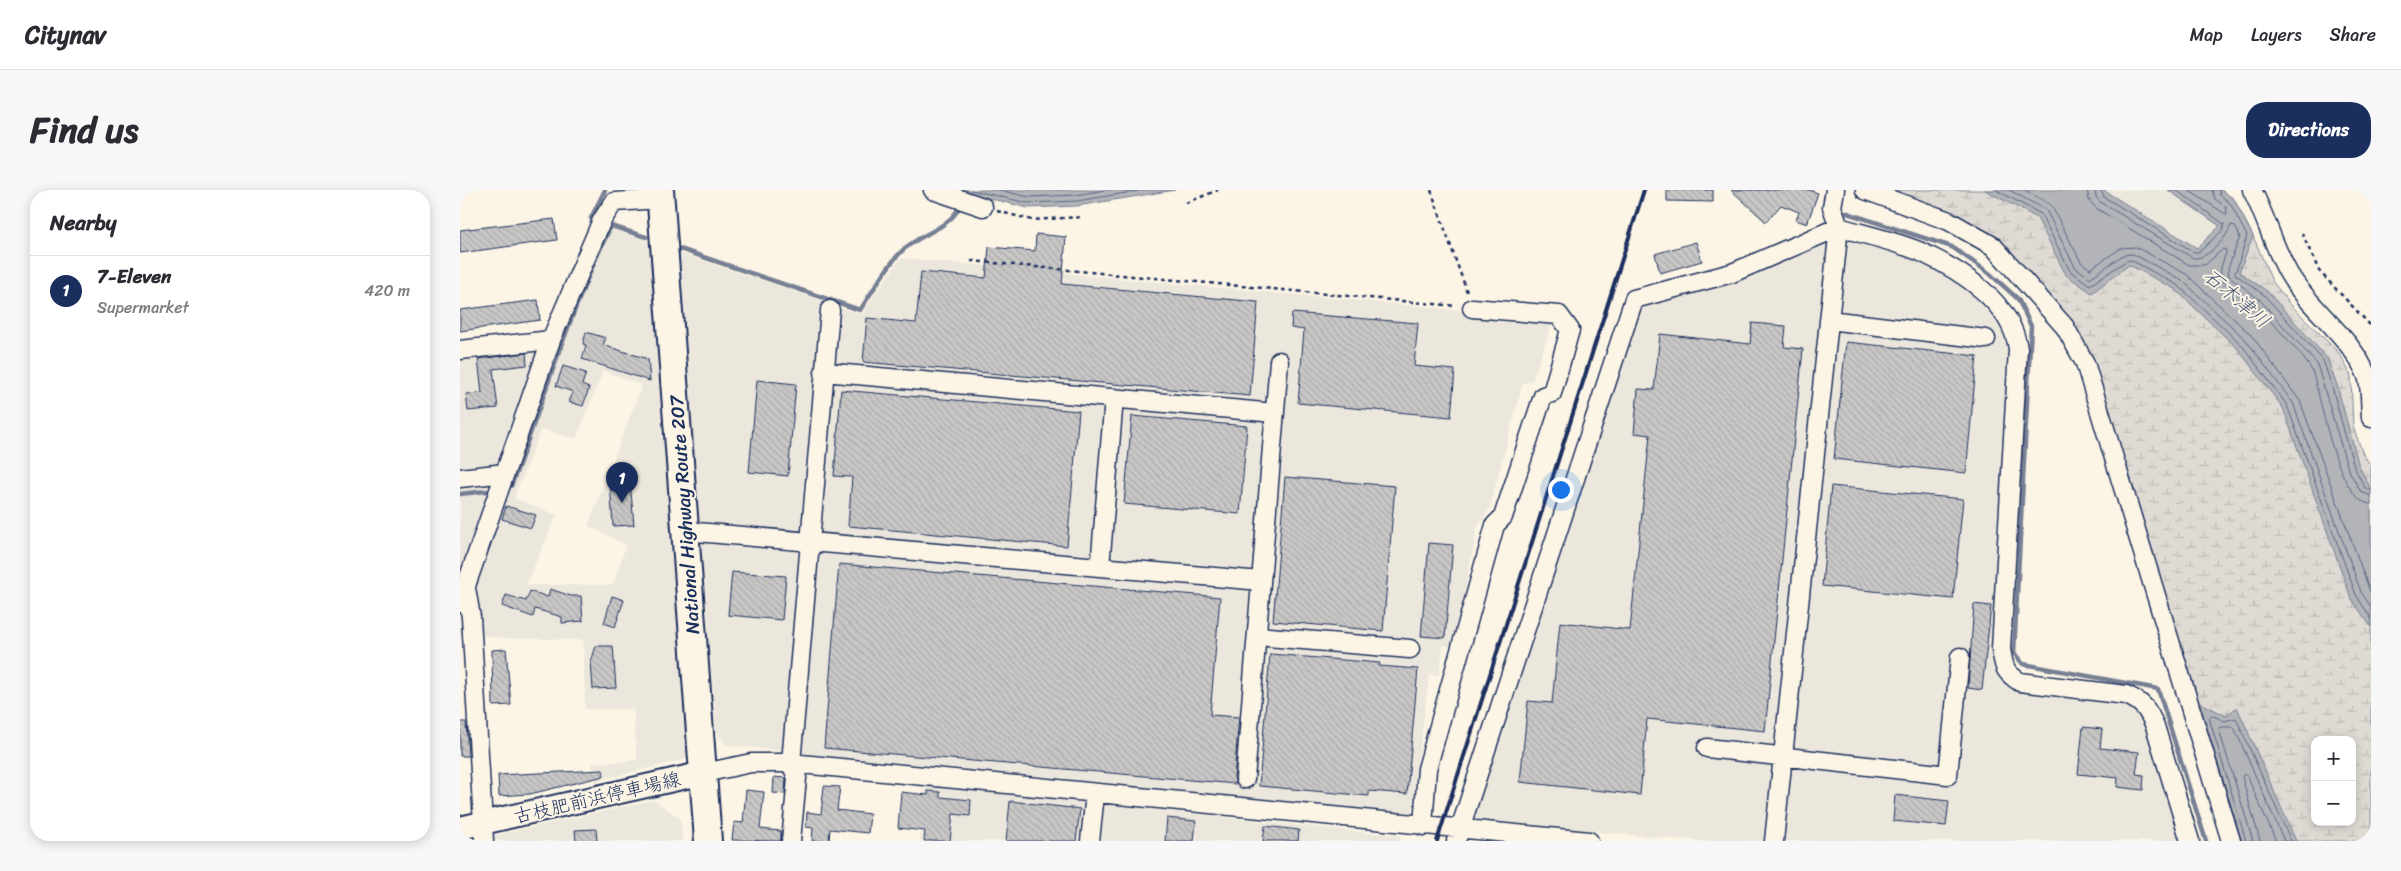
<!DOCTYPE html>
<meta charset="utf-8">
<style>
body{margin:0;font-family:Sriracha,"Klee One",sans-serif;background:#f7f7f7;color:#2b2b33}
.controls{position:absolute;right:15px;bottom:15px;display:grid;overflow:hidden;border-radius:10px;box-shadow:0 2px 12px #0003}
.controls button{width:45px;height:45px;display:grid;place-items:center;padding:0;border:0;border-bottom:1px solid #e1e1e2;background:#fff;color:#2b2b33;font:25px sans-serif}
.you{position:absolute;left:1100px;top:299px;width:18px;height:18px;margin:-12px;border:4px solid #fff;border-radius:50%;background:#1a73e8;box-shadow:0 0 0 8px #1a73e833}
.badge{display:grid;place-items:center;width:32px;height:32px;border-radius:50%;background:#1b2f5e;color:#fff;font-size:16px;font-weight:700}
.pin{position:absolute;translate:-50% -41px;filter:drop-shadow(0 1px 2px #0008)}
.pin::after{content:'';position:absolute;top:26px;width:18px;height:15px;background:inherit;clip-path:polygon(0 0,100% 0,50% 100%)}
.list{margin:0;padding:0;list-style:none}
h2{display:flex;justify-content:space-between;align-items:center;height:65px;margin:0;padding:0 20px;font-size:21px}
h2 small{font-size:16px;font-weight:400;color:#7c7c81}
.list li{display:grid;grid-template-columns:32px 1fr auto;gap:15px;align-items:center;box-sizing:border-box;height:70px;padding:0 20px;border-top:1px solid #e1e1e2}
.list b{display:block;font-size:19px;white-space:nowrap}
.list p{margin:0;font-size:16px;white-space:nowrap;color:#7c7c81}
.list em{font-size:16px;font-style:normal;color:#7c7c81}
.map{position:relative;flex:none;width:1911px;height:651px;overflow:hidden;border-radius:20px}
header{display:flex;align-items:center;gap:30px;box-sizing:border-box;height:70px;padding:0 25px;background:#fff;border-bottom:1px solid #e1e1e2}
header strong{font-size:24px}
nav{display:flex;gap:28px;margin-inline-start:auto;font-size:18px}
.intro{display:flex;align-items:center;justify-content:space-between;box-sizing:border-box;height:120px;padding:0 30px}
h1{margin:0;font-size:35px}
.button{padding:12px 22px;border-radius:20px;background:#1b2f5e;color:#fff;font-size:18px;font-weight:700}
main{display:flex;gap:30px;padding:0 30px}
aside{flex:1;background:#fff;border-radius:20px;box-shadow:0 2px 12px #0003}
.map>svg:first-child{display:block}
</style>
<header>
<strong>Citynav</strong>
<nav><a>Map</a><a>Layers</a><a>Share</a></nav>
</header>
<div class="intro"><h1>Find us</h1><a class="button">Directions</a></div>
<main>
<aside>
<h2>Nearby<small></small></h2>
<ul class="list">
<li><span class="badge">1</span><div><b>7-Eleven</b><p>Supermarket</p></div><em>420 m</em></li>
</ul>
</aside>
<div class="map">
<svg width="1911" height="651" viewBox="0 0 1911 651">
<defs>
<pattern id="wetland-marsh" width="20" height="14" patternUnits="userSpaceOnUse" patternTransform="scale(1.25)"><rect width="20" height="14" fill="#dfdbd4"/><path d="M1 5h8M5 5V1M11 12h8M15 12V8" fill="none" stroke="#bfbcb8"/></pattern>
<pattern id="building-back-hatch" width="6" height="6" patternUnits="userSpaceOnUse" patternTransform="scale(1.25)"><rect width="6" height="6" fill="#c8c7c6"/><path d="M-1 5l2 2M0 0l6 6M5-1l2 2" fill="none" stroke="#ababac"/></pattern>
</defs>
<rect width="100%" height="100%" fill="#fcf5e5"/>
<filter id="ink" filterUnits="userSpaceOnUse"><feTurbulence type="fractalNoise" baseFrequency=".02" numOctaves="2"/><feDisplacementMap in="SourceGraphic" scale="10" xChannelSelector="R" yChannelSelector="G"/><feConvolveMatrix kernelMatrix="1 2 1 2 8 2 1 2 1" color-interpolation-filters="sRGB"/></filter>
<g filter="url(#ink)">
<path fill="#ece7dc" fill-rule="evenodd" d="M1643,0H1707L1760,36L1737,58Z
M132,33L190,52L204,199L231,568L135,591L132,573L177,570L173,519H125L123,450L43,448L0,442V155L88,146ZM143,181L182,195L128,336L166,355L153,395H66L97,325L54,308L81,239L116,249Z
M1378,43L1458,65L1508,96L1544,130L1552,155L1540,481L1673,512L1685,525L1723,651H1239L1008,630L1179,111Z
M217,62L401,124L441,68L1094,129L1072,191L1063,193L1029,320L1017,338L995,456H983L979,485H969L952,624L266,555L256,541Z
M465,595L940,646V651H460Z
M194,610L220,628L223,651H9Z"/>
<path fill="url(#wetland-marsh)" stroke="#7d8599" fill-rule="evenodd" d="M1427,0H1558L1816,163L1911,405V651H1802L1766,526L1739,512L1633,170L1614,136L1537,51L1488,20ZM1855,550H1892V632H1855Z
M1708,0H1761L1774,9L1793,46L1812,91L1830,114L1880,164L1891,186L1893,237L1903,264L1911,276V359L1785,97L1760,36Z"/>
<path fill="#b2b4b8" stroke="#767f94" d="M495,0H715L617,16L568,18Z
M1525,0H1643L1737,58L1760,36L1708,0H1761L1774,9L1793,46L1779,82L1807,101L1867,168L1877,195L1899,276L1911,299V437L1891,408L1823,218L1777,158L1715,99L1669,75L1632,103L1606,85L1577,28Z
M1739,512L1766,526L1777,517L1836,651H1782Z"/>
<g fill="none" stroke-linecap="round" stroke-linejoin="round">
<path stroke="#576482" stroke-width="1" d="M511,0L568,13L617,11L684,0
M539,0L569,7L616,5L645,0
M1536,0L1581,24L1610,81L1630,95L1666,71L1671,70L1719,96L1781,154L1827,215L1896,405L1911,428
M1549,0L1586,20L1615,77L1630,88L1663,65L1673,64L1722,90L1786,150L1833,213L1901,402L1911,417
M1565,0L1591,15L1621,72L1630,79L1661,58L1676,57L1726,84L1792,146L1840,211L1911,404
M1627,0L1629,10L1636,18L1729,75H1745L1763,59L1766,60C1766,68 1759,76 1761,85C1764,100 1784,106 1794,115C1805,124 1848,170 1852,181C1862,209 1877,313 1911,314
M1635,0L1636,7L1640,12L1733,68C1747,70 1767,48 1771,35L1775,36L1780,47L1768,78L1769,86L1800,110L1857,174L1888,279L1901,302L1911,306
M1641,0L1644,7L1734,62H1739L1763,40L1764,34L1716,0
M1728,0L1767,25L1766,17L1755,9L1752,0
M1759,0L1760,5L1770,13L1787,46L1775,84L1804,105L1863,170L1872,197L1894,277L1905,298L1911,300
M1786,651L1749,528L1751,525L1765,531L1776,528L1831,651
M1793,651L1759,540L1761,537H1774L1824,651
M1800,651L1782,587L1784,584L1787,586L1816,651"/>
<path stroke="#767f94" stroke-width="4.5" d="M1384,22L1492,57L1529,83L1558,109L1571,136L1554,463L1563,474L1698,499L1746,651
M131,28L145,0
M214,57L400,120C413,101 424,80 440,63C458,43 489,41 501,14
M51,296C84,209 110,120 151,36L186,47
M0,304L26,301"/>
</g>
<path fill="url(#building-back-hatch)" stroke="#1b2f5e" d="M1207,0H1253V12L1207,11Z
M1271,0H1349L1358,3L1347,34L1336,30L1339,22L1321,15L1306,32Z
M94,29L97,50L0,63V40Z
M576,44L606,47L602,94L798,112L790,206L403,172L407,128L456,133L461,82L526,88L529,57L575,61Z
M1236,52L1242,71L1200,83L1195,64Z
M78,110L80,130L0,141V120Z
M832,123L958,133L954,176L995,180L991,227L838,213L844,140L831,138Z
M1292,133L1326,136L1324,157L1343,159L1305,541L1187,529L1180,605L1060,592L1068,511L1092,513L1100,432L1170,440L1190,245L1174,243L1178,199L1194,200L1200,144L1290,154Z
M126,142L146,148L143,155L188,169L190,191L122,169L126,155L123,154Z
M1386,152L1517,166L1506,283L1374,269Z
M66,163L67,175L33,179L38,218L8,221L6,204L22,203L18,169Z
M103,176L126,183L122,195L129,198L123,216L109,212L113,202L96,196Z
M297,190L336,194L328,286L289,282Z
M381,200L619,221L607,356L388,336L392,287L374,286Z
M672,226L787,236L780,324L664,314Z
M825,287L935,296L923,441L813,431Z
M170,291L174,335L153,336L150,292Z
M1371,296L1503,309L1493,409L1362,396Z
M46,316L76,325L71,338L42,329Z
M969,353L993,355L985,448L961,446Z
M379,374L760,407L750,525L779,527L774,588L776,594L364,558Z
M272,382L326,386L322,430L268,425Z
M90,399L111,406H121L123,431L102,433V427L75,419L73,427L42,416L46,405L66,411L70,401L88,407Z
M152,406L164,410L155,437L144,433Z
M1514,414L1531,416L1522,500L1508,498Z
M136,456H153L156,498L133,499L131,472Z
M46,459L51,515L33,516L32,460Z
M810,464L920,473L919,476L958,479L947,604L909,601V606L799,596Z
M0,532H6L8,566H0Z
M1623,537L1642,539L1640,558L1679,562L1676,584L1684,585L1683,600L1657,597L1658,588L1618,584Z
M143,580L144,586L70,604L39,606L38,585Z
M314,587L326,588L325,604L313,603Z
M364,596L380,597L377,620L410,624L408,643L370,639L369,651H352L353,638L346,637L347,622L361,624Z
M286,600L304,602L300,639L321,641V651L272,650L274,632L283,633Z
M468,601L480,602V607L511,610L510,626L493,624L490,651H464L465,641L438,638L441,602L468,605Z
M1435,605L1489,611L1486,636L1433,631Z
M550,611L620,619L616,651H546Z
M707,628L736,631L734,651H705Z
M805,636L839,640L838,651H803Z
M136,639L137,651H116L115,640Z"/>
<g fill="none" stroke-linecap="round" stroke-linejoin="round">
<defs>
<path id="minor" d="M473,0L523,17
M1405,0L1489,31L1533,56L1605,137L1625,173L1771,651
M1792,0C1806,27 1814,58 1829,84C1851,121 1891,146 1907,186C1911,198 1910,216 1911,228
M1369,130L1526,149
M0,160L91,150
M364,182L815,223
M0,288L45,283
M225,341L801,391
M640,377L654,208
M6,398L11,427L24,651
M0,413L91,150L142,30L154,12L200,9
M797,446L950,459
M1247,558L1488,585L1500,467
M244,583L291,573H331L1129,651
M785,589L819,171
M963,636L967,579L1035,335L1043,327L1083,206L1092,203L1110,140L1099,125L1012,118
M331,651L337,588L331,573L370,120
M630,651L635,604
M996,651L1174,109L1272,83L1379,37C1406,45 1435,51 1461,62C1500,80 1552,112 1558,159L1541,459C1544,477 1544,482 1560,492L1666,505C1683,512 1688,520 1695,536L1730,651
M1314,651L1379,37L1372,17L1375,0"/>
<path id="major" d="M0,638L244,583"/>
<path id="highway" d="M200,0L248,651"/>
</defs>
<use href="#minor" stroke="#1b2f5e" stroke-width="21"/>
<use href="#major" stroke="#1b2f5e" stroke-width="26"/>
<use href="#highway" stroke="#1b2f5e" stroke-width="30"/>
<path stroke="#1b2f5e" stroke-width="2.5" stroke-dasharray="4 4" stroke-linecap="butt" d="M971,0L1007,102
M726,13L758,0
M537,21L572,30L622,27
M1842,43L1859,81L1911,136
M511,71L996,116"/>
<use href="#minor" stroke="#fcf5e5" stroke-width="18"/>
<use href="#major" stroke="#fcf5e5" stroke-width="22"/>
<use href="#highway" stroke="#fcf5e5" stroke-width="26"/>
<path stroke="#1b2f5e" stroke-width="4" d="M977,651L1184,0"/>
</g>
</g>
<g text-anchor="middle" stroke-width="4" stroke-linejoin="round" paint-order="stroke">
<g font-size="19" fill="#1b2f5e" stroke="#fcf5e5">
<text transform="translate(224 325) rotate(-94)" y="7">National Highway Route 207</text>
<text transform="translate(137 607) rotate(-13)" y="7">古枝肥前浜停車場線</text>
</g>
<g font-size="20" font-style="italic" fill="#485779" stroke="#fcf5e5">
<text transform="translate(1777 108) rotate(40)" y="7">石木津川</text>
</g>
</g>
</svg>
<div class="controls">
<button>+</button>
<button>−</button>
</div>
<div class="you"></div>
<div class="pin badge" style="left:162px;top:313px">1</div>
</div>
</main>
